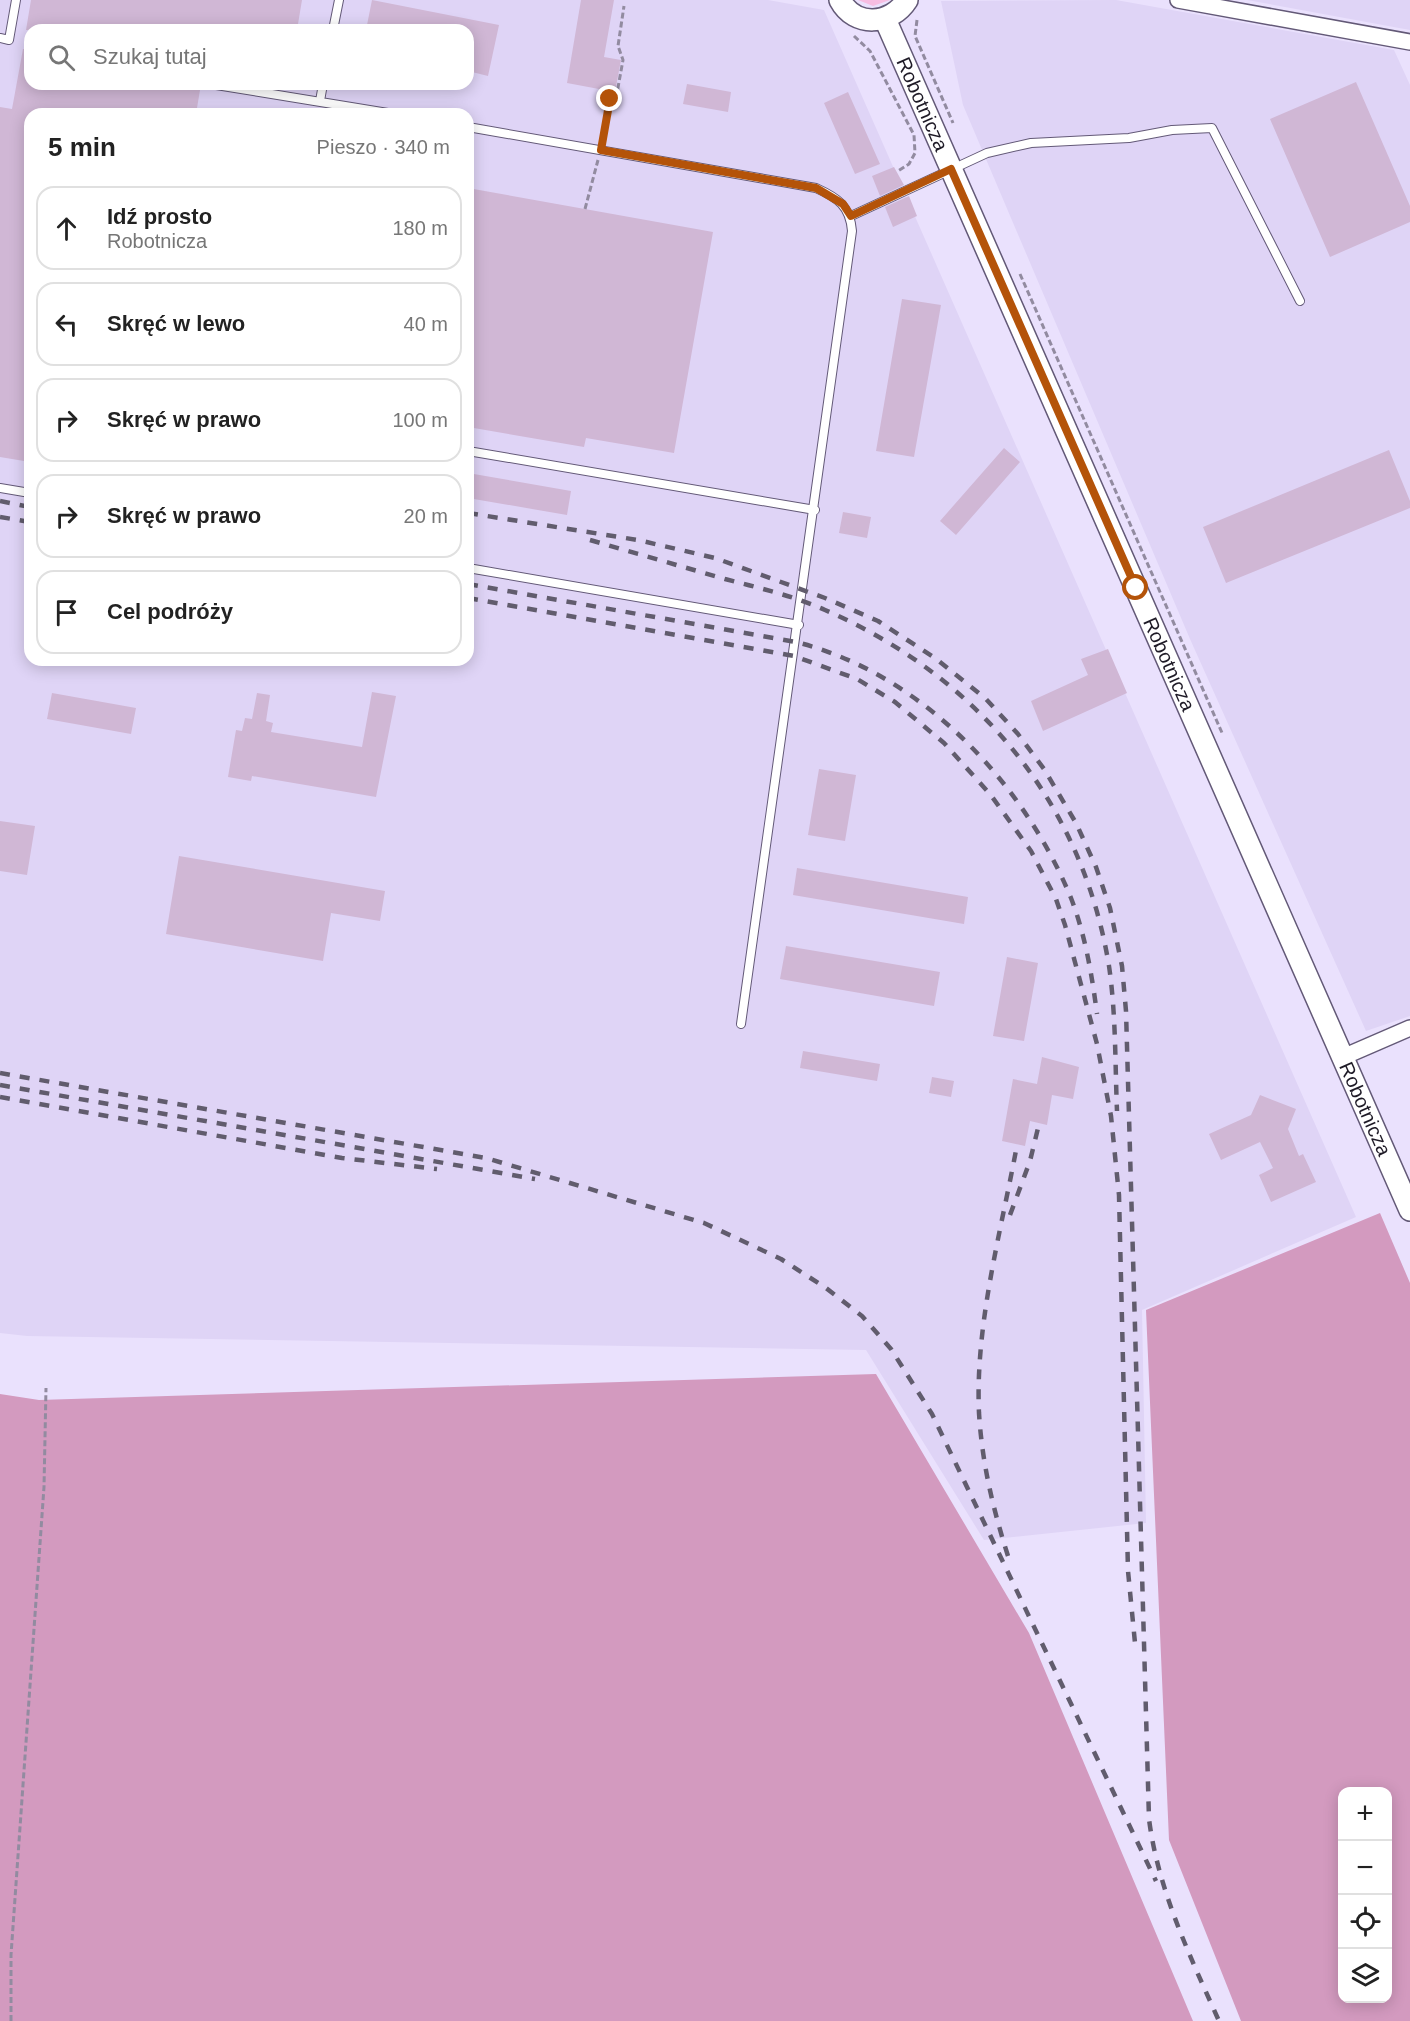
<!DOCTYPE html>
<html lang="pl">
<meta charset="utf-8">
<style>
body{margin:0;font-family:Helvetica,sans-serif;background:#f2f2f2;color:#222}
.controls{position:absolute;right:18px;bottom:18px;display:grid;overflow:hidden;border-radius:12px;box-shadow:0 3px 15px #0003}
.controls button{width:54px;height:54px;display:grid;place-items:center;padding:0;border:0;border-bottom:2px solid #e0e0e0;background:#fff;color:#222;font:30px sans-serif}
.stop{position:absolute;width:18px;height:18px;margin:-14px;border:4px solid #b45309;border-radius:50%;background:#fff}
.stop.end{background:#b45309;border-color:#fff;box-shadow:0 2px 6px #0008}
.list{margin:0;padding:0;list-style:none}
h2{display:flex;justify-content:space-between;align-items:center;height:78px;margin:0;padding:0 24px;font-size:26px}
h2 small{font-size:20px;font-weight:400;color:#767676}
.list li{display:grid;grid-template-columns:39px 1fr auto;gap:18px;align-items:center;box-sizing:border-box;height:84px;margin:0 12px 12px;padding:0 12px;border:2px solid #e0e0e0;border-radius:18px}
.list b{display:block;font-size:22px;white-space:nowrap}
.list p{margin:0;font-size:20px;white-space:nowrap;color:#767676}
.list em{font-size:20px;font-style:normal;color:#767676}
.icon{flex:none;width:33px;height:33px;fill:none;stroke:currentColor;stroke-width:2;stroke-linecap:round;stroke-linejoin:round}
.map{position:relative;flex:none;width:1410px;height:2021px;overflow:hidden}
.search{position:absolute;background:#fff;box-shadow:0 3px 15px #0003;left:24px;top:24px;width:450px;height:66px;display:flex;align-items:center;gap:15px;box-sizing:border-box;padding:0 21px;border-radius:18px;color:#767676;font-size:22px}
.panel{position:absolute;background:#fff;box-shadow:0 3px 15px #0003;left:24px;top:108px;width:450px;height:558px;border-radius:18px}
.map>svg:first-child{display:block}
</style>
<div class="map">
<svg width="1410" height="2021" viewBox="0 0 1410 2021">
<rect width="100%" height="100%" fill="#eae1fd"/>
<path fill="#dfd4f6" fill-rule="evenodd" d="M0,0H768L824,10L1356,1217L1142,1310L1146,1523L984,1540L866,1350L27,1336L0,1333ZM30,30H468V84H30ZM30,114H468V660H30Z
M1116,0L1394,50L1410,85V1016L1366,1031L1190,639L963,105L941,1Z
M1247,0H1410V30Z"/>
<path fill="#f7bde2" d="M858,0H890L873,6Z"/>
<path fill="#d39abf" fill-rule="evenodd" d="M1380,1213L1410,1283V2021H1241L1169,1840L1146,1310ZM1342,1792H1388V1998H1342Z
M876,1374L1029,1633L1193,2021H0V1394L39,1400Z"/>
<path fill="#d0b7d5" d="M31,0H302L297,30H26Z
M372,0L499,25L488,76L468,71V30H366Z
M581,0H614L604,57L621,60L615,92L567,83Z
M23,49H30V84H201L196,114H30V462L0,457V107L12,109Z
M1356,82L1410,206V222L1330,257L1270,119Z
M687,84L731,92L728,112L683,104Z
M848,92L880,164L855,174L824,103Z
M894,167L904,185L880,196L872,176Z
M468,188L713,232L674,453L586,438L584,447L468,427Z
M909,196L917,216L893,227L885,207Z
M902,299L941,305L914,457L876,451Z
M1004,448L1020,462L956,535L940,521Z
M1389,450L1410,501V508L1226,583L1203,527Z
M468,473L571,491L567,515L468,498Z
M843,512L871,517L867,538L839,533Z
M1108,649L1127,693L1043,731L1031,701L1088,675L1081,659Z
M372,692L396,696L376,797L252,776L251,781L228,777L236,730L242,731L245,718L252,719L257,693L270,695L266,721L273,723L271,732L362,747Z
M52,693L136,708L131,734L47,719Z
M819,769L856,775L845,841L808,835Z
M0,821L35,826L27,875L0,871Z
M179,856L385,891L380,921L331,913L323,961L166,934Z
M797,868L968,897L964,924L793,895Z
M786,946L940,972L934,1006L780,979Z
M1007,957L1038,963L1024,1041L993,1036Z
M803,1051L880,1064L877,1081L800,1068Z
M1042,1057L1079,1067L1073,1099L1052,1095L1047,1125L1030,1121L1025,1146L1002,1141L1013,1079L1037,1084Z
M932,1077L954,1081L951,1097L929,1093Z
M1260,1095L1296,1109L1288,1129L1299,1156L1303,1154L1316,1182L1271,1202L1259,1175L1273,1168L1260,1142L1221,1160L1209,1134L1251,1115Z"/>
<g fill="none" stroke-linecap="round" stroke-linejoin="round">
<defs>
<path id="lane" d="M333,30L339,0
M0,38L9,40L16,0
M210,84L394,114
M320,101L323,84
M468,127L816,188C838,198 850,206 852,231L741,1024
M851,216L987,153L1031,143L1129,138L1172,130L1212,128L1300,301
M468,451L815,510
M0,488L30,493
M468,568L799,625"/>
<path id="street" d="M1178,0L1410,42
M1343,1057L1410,1028"/>
<g id="secondary">
<path d="M840,0C855,28 891,25 907,0"/>
<path id="s1" d="M885,19L1410,1210"/>
</g>
</defs>
<use href="#lane" stroke="#635977" stroke-width="10"/>
<use href="#street" stroke="#635977" stroke-width="18"/>
<use href="#secondary" stroke="#635977" stroke-width="24"/>
<path stroke="#928ba0" stroke-width="3" stroke-dasharray="6 3" stroke-linecap="butt" d="M917,20L915,36L953,123
M854,36L870,51L914,135L915,153L909,164L898,171
M603,139L610,99L617,93L623,60L618,46L624,6
M585,209L598,160
M1020,274L1223,735
M11,2021V1955L44,1487L46,1388"/>
<use href="#lane" stroke="#fff" stroke-width="8"/>
<use href="#street" stroke="#fff" stroke-width="15"/>
<use href="#secondary" stroke="#fff" stroke-width="21"/>
<path stroke="#615c6d" stroke-width="4.5" stroke-dasharray="10 10" stroke-linecap="butt" d="M0,501L30,507
M468,513L638,540L715,558L825,598L878,621L935,658L986,699L1018,734L1044,769L1076,823L1096,867L1110,908L1122,966L1126,1011L1149,1819C1158,1890 1190,1956 1219,2021
M0,517L30,522
M590,540C635,553 680,566 725,579C759,588 794,596 825,610C977,676 1082,801 1109,966C1116,1014 1115,1063 1117,1111
M468,584L796,642C920,673 1023,781 1071,898C1085,934 1092,975 1097,1014
M468,598L794,656L857,679L895,702L944,743L990,794L1031,851L1056,899L1065,925L1097,1044L1111,1116L1119,1195L1128,1571L1135,1643
M0,1073L486,1158L704,1223L781,1259L826,1288L862,1316L891,1349L932,1414L1156,1881
M0,1085L535,1179
M0,1097L342,1158L437,1169
M1010,1215L1030,1161L1039,1124
M1008,1556C993,1509 982,1463 979,1413C975,1324 1001,1232 1017,1145"/>
</g>
<g fill="none" stroke-linecap="round" stroke-linejoin="round">
<path stroke="#b45309" stroke-width="8" d="M610,99L601,150L816,188L843,204L851,216L951,169L1136,588"/>
</g>
<g text-anchor="middle" stroke-width="4.5" stroke-linejoin="round" paint-order="stroke">
<g font-size="20" fill="#1e1a26" stroke="#eae1fd">
<text dy="7" stroke="none"><textPath href="#s1" startOffset="93">Robotnicza</textPath></text>
<text dy="7" stroke="none"><textPath href="#s1" startOffset="705">Robotnicza</textPath></text>
<text dy="7" stroke="none"><textPath href="#s1" startOffset="1191">Robotnicza</textPath></text>
</g>
</g>
</svg>
<div class="controls">
<button>+</button>
<button>−</button>
<button><svg class="icon" aria-label="locate" viewBox="0 0 24 24"><circle cx="12" cy="12" r="6"/><path d="M12 2v4M12 18v4M2 12h4M18 12h4"/></svg></button>
<button><svg class="icon" aria-label="layers" viewBox="0 0 24 24"><path d="M12 4l9 5-9 5-9-5zM3 14l9 5 9-5"/></svg></button>
</div>
<div class="stop" style="left:1136px;top:588px"></div>
<div class="stop end" style="left:610px;top:99px"></div>
<div class="search"><svg class="icon" aria-label="search" viewBox="0 0 24 24"><circle cx="10" cy="10" r="6"/><path d="M15 15l6 6"/></svg>Szukaj tutaj</div>
<section class="panel">
<h2>5 min<small>Pieszo · 340 m</small></h2>
<ul class="list">
<li><svg class="icon" aria-label="ahead" viewBox="0 0 24 24"><path d="M12 20V5M6 11l6-6 6 6"/></svg><div><b>Idź prosto</b><p>Robotnicza</p></div><em>180 m</em></li>
<li><svg class="icon" aria-label="left" viewBox="0 0 24 24"><path d="M17 20v-9H6M10 6l-5 5 5 5"/></svg><div><b>Skręć w lewo</b></div><em>40 m</em></li>
<li><svg class="icon" aria-label="right" viewBox="0 0 24 24"><path d="M7 20v-9h11M14 6l5 5-5 5"/></svg><div><b>Skręć w prawo</b></div><em>100 m</em></li>
<li><svg class="icon" aria-label="right" viewBox="0 0 24 24"><path d="M7 20v-9h11M14 6l5 5-5 5"/></svg><div><b>Skręć w prawo</b></div><em>20 m</em></li>
<li><svg class="icon" aria-label="arrive" viewBox="0 0 24 24"><path d="M6 21V4h12l-3 4 3 4H6"/></svg><div><b>Cel podróży</b></div></li>
</ul>
</section>
</div>
